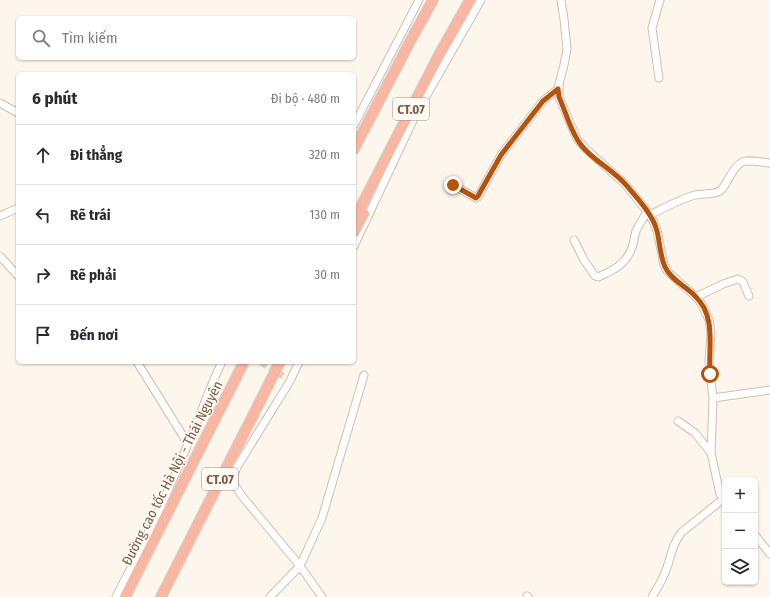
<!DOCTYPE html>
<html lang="vi">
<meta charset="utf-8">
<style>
body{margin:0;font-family:"Fira Sans Condensed",sans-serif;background:#f7f7f7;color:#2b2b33}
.controls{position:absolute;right:12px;bottom:12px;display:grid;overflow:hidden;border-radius:6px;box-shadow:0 1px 3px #0004}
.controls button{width:36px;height:36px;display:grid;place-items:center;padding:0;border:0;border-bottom:1px solid #e1e1e2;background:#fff;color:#2b2b33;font:20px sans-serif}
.stop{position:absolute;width:12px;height:12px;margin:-9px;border:3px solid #b45309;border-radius:50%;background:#fff}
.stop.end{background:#b45309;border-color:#fff;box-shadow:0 1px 4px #0008}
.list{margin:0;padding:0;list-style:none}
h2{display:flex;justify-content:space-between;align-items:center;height:52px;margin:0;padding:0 16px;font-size:17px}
h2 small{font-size:13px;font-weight:400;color:#7c7c81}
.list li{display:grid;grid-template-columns:26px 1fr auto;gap:12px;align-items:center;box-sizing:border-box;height:60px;padding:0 16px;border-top:1px solid #e1e1e2}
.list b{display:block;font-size:15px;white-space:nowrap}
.list em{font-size:13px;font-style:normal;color:#7c7c81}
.icon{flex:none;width:22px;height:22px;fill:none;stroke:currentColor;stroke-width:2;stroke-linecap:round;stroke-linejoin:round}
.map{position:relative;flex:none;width:770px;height:597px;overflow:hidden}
.search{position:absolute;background:#fff;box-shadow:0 1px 3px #0004;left:16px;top:16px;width:340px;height:44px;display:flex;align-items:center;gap:10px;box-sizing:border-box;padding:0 14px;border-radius:6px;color:#7c7c81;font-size:15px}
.panel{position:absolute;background:#fff;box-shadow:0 1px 3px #0004;left:16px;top:72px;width:340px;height:292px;border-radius:6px}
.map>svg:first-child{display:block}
</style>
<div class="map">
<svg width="770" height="597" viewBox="0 0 770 597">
<rect width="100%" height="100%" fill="#fdf6ec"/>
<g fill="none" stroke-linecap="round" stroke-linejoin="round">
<path stroke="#dcd0c4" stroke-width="7" stroke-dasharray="7 3.5" stroke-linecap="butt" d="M261,362L283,376"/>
<defs>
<path id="minor" d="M561,0L564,19L567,49L564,65L559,84V97L577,139L585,148L626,185L650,215L657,230L664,265L667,271L696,297L701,303L709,320L711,333L709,362L713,398L711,453L720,494L725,501
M659,78L652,28L660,0
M0,103L18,113
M354,125L419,0
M453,185L476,198L478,197L501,155L543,101L558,89
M650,215C664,208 680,199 695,195C703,193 713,195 720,191C724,188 726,182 729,178C741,155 747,161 770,163
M0,216L18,208
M574,240L584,260L595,276L598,277C612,271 625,265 631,250C634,244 634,237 636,231C639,224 644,218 647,211
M354,246L416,114L481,0
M0,256L18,276
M696,297L723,284L738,279L743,282L749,296
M137,362L188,444
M299,362L290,381L237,467C231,481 234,485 242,496L300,566L322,597
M713,398L770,390
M678,421L695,433L711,453
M755,535L770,554
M527,596L528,597
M116,597C142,548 166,497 187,446C200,417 208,390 222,362
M270,597L300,566L322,518L364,375
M652,597C656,590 661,583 664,575C671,560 671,545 682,532L723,499"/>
<path id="highway" d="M354,149L413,36L433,0
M354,220L440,53L470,0
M354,233L364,214
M125,597L244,362
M161,597L280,362"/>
</defs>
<use href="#minor" stroke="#d1beb0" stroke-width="9"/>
<use href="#highway" stroke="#dad1cd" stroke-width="12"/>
<use href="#minor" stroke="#fff" stroke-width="7"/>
<use href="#highway" stroke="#f7b7a3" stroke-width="10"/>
</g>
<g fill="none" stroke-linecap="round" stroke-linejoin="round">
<path stroke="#b45309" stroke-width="5" d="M453,185L476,198L478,196L501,155L543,101L558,89L559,97C565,110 569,126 577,139C587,157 614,170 627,186C638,199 653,215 657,231C660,243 660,256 665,267C671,280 686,286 695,296C717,317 708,347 710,374"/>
</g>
<g text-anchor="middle" stroke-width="3" stroke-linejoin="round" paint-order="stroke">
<g fill="#fffaf3" stroke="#a28b7f" stroke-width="1">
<rect x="393" y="98" width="36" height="22" rx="3"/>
<rect x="202" y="468" width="36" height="22" rx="3"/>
</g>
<g font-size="13" font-weight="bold" fill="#7a5c4d">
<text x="411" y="114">CT.07</text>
<text x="220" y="484">CT.07</text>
</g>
<g font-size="14" fill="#7a5c4d" stroke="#fffaf3">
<text transform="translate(172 473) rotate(-63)" y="5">Đường cao tốc Hà Nội - Thái Nguyên</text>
</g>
</g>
</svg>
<div class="controls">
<button>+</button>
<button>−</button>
<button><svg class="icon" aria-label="layers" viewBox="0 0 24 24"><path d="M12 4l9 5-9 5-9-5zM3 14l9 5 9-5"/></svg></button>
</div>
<div class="stop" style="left:710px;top:374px"></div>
<div class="stop end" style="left:453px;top:185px"></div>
<div class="search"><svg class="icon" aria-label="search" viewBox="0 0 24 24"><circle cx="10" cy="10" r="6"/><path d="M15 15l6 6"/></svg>Tìm kiếm</div>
<section class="panel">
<h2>6 phút<small>Đi bộ · 480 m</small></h2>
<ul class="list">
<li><svg class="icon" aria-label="ahead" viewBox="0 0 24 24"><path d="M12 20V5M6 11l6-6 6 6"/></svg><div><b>Đi thẳng</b></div><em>320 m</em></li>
<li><svg class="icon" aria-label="left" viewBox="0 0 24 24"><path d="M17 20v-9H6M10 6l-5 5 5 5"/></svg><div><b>Rẽ trái</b></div><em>130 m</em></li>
<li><svg class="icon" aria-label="right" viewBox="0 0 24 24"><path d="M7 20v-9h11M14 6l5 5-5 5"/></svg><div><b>Rẽ phải</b></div><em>30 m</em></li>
<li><svg class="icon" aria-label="arrive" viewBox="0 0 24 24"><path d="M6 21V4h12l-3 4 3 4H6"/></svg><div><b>Đến nơi</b></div></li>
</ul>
</section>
</div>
